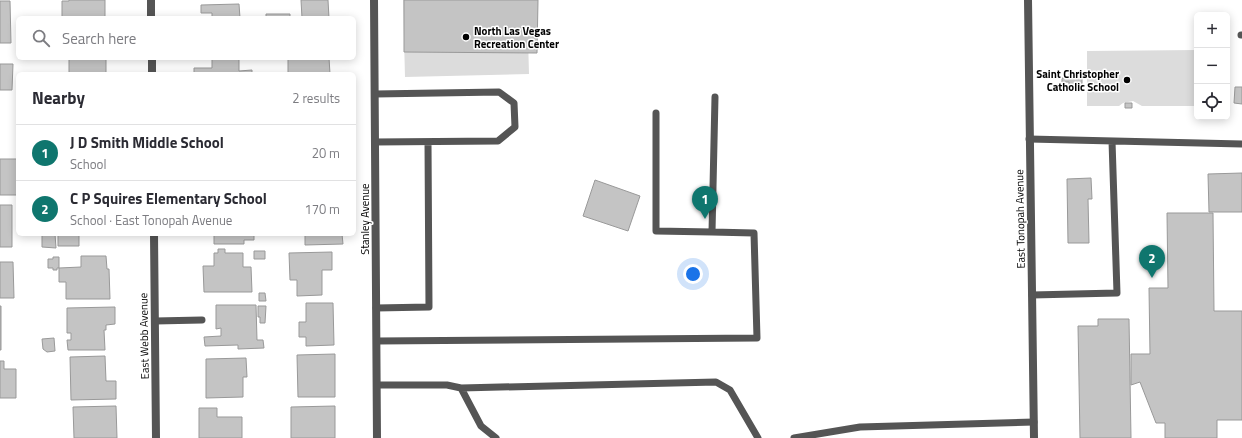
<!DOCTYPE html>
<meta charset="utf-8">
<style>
body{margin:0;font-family:"Titillium Web",sans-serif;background:#f2f2f3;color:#2b2b33}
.controls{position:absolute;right:12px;top:12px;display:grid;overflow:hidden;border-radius:6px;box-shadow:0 2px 10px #0003}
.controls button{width:36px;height:36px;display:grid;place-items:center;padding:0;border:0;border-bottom:1px solid #e1e1e2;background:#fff;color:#2b2b33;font:20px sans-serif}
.you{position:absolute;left:693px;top:274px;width:14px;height:14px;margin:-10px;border:3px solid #fff;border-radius:50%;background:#1a73e8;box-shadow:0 0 0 6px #1a73e833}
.badge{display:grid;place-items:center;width:26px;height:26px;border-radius:50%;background:#0f766e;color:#fff;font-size:13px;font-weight:700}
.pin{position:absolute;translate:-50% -33px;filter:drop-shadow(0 1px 2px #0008)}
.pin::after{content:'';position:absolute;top:21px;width:14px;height:12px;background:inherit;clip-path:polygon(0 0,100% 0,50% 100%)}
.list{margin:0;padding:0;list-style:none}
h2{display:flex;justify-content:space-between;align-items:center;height:52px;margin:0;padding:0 16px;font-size:17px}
h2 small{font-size:13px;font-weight:400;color:#7c7c81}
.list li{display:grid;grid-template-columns:26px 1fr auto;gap:12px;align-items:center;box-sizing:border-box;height:56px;padding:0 16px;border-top:1px solid #e1e1e2}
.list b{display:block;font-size:15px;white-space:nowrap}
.list p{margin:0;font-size:13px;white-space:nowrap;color:#7c7c81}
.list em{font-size:13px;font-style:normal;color:#7c7c81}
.icon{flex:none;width:22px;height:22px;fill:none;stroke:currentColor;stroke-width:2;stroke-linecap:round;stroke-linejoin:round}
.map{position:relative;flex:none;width:1242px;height:438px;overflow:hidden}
.search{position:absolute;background:#fff;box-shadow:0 2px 10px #0003;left:16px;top:16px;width:340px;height:44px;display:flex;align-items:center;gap:10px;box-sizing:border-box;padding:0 14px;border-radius:6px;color:#7c7c81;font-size:15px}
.panel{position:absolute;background:#fff;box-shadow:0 2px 10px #0003;left:16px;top:72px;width:340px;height:164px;border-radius:6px}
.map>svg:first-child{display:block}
</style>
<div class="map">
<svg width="1242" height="438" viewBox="0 0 1242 438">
<rect width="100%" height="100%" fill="#fff"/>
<path fill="#dcdcdc" d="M403,0H527L529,74L405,77Z
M1197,50V106H1142L1133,101L1123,103L1119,106H1087V51Z"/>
<path fill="#c4c4c4" stroke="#999" d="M69,0H105V18H62V1H69Z
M301,0H328L329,18H302Z
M404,0H538L537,53L404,52Z
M0,1H10L11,43H0Z
M239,4L240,18H212V13H201V5Z
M266,14H290V18H266Z
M69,58H106V74H69Z
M212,58H239V71L252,70V74H194V68H212Z
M288,58H329L330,74H288Z
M0,64H13L12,90H0Z
M1069,72H1082V89H1069V82H1062V78H1069Z
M1235,87H1242V104L1234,103Z
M1125,103H1132V108H1125Z
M0,159H18V195H0Z
M1242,173V212H1209L1208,174Z
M1091,178L1092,199H1088L1089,243H1068L1067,179Z
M595,180L640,196L628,231L583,216Z
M0,205H12V247H0Z
M1167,213H1213L1214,311H1242V420H1217V438H1165V423H1156L1140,382L1131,385V354H1150L1149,288H1168Z
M42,234H55L56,248L42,247Z
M58,234H79V246H58Z
M214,234H254V240H244V244H214Z
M305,234H342L343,244L305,245Z
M218,249H225V253H243V267H251L252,292H204L203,266H214V253H218Z
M254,251H265V259H254Z
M332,252V270H322V295L297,296V280H290L289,253Z
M81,256H106L107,269H109L110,299H66V282H59V268L81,267Z
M53,257H59V268H57V270H53V268H48V259H53Z
M0,262H13L14,298H0Z
M259,293H265L266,301H259Z
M306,303H333L334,345L306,346V337H299V322H306Z
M216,305H256L257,340H263L264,348L238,349V345L205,346L204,337L221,336V328L216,329Z
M0,306H1V350H0Z
M258,306H266L265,323H260V317H258Z
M115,307V324L106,325V330H104L105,350H68L67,340H71V333H67V308Z
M1098,319H1129L1131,438H1080L1078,326H1098Z
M54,338L55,351L47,352L43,349L42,339Z
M335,354V397H298L297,355Z
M105,356L106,381H116V399L71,400L70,357Z
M246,358L247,377H243V397L206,398V359Z
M0,361H4V369H16V398H0Z
M116,406L117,438H74L73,407Z
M335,406V438H291V407Z
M199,408H217V417H242V438H199Z"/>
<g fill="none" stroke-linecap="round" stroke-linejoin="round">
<path stroke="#555" stroke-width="7" d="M1241,35H1242
M375,94L499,92L514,103L515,127L498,141L375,142
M656,113V231L712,232
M1029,139L1242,144
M1032,295L1117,293L1112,141
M376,308L429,307L428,142
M155,321L202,320
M377,341L757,338L754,233L712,232L715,97
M377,385H447L461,388
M496,438L481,426L461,388L716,382L730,390L758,438
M794,438L860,427L1034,422"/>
<path stroke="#555" stroke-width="8" d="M151,0V18
M374,0L377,438
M152,58V74
M154,234L156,438"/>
<path stroke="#555" stroke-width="8" d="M1028,0L1034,438"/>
</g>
<g fill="#000" stroke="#fff" stroke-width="1.5">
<circle cx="466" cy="37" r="4"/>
<circle cx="1127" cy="80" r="4"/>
</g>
<g text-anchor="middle" stroke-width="3" stroke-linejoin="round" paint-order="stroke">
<g font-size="11" font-weight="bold" fill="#000" stroke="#fff" text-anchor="start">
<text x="474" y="35">North Las Vegas<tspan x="474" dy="13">Recreation Center</tspan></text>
<text x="1119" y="78" text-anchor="end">Saint Christopher<tspan x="1119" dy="13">Catholic School</tspan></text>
</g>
<g font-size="11" fill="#000" stroke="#fff">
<text transform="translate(365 219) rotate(-90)" y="4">Stanley Avenue</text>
<text transform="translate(1020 219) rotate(-91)" y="4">East Tonopah Avenue</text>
<text transform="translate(144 336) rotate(-91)" y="4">East Webb Avenue</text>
</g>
</g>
</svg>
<div class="controls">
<button>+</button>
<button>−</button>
<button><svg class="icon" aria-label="locate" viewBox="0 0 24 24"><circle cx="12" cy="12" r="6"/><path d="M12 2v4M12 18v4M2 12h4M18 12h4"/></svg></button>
</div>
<div class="you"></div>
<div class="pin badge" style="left:705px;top:219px">1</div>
<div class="pin badge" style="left:1152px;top:278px">2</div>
<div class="search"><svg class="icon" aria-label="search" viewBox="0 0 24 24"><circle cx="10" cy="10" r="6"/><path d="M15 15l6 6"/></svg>Search here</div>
<section class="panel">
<h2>Nearby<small>2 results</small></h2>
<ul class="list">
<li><span class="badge">1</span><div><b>J D Smith Middle School</b><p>School</p></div><em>20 m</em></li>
<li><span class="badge">2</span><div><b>C P Squires Elementary School</b><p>School · East Tonopah Avenue</p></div><em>170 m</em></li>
</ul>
</section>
</div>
